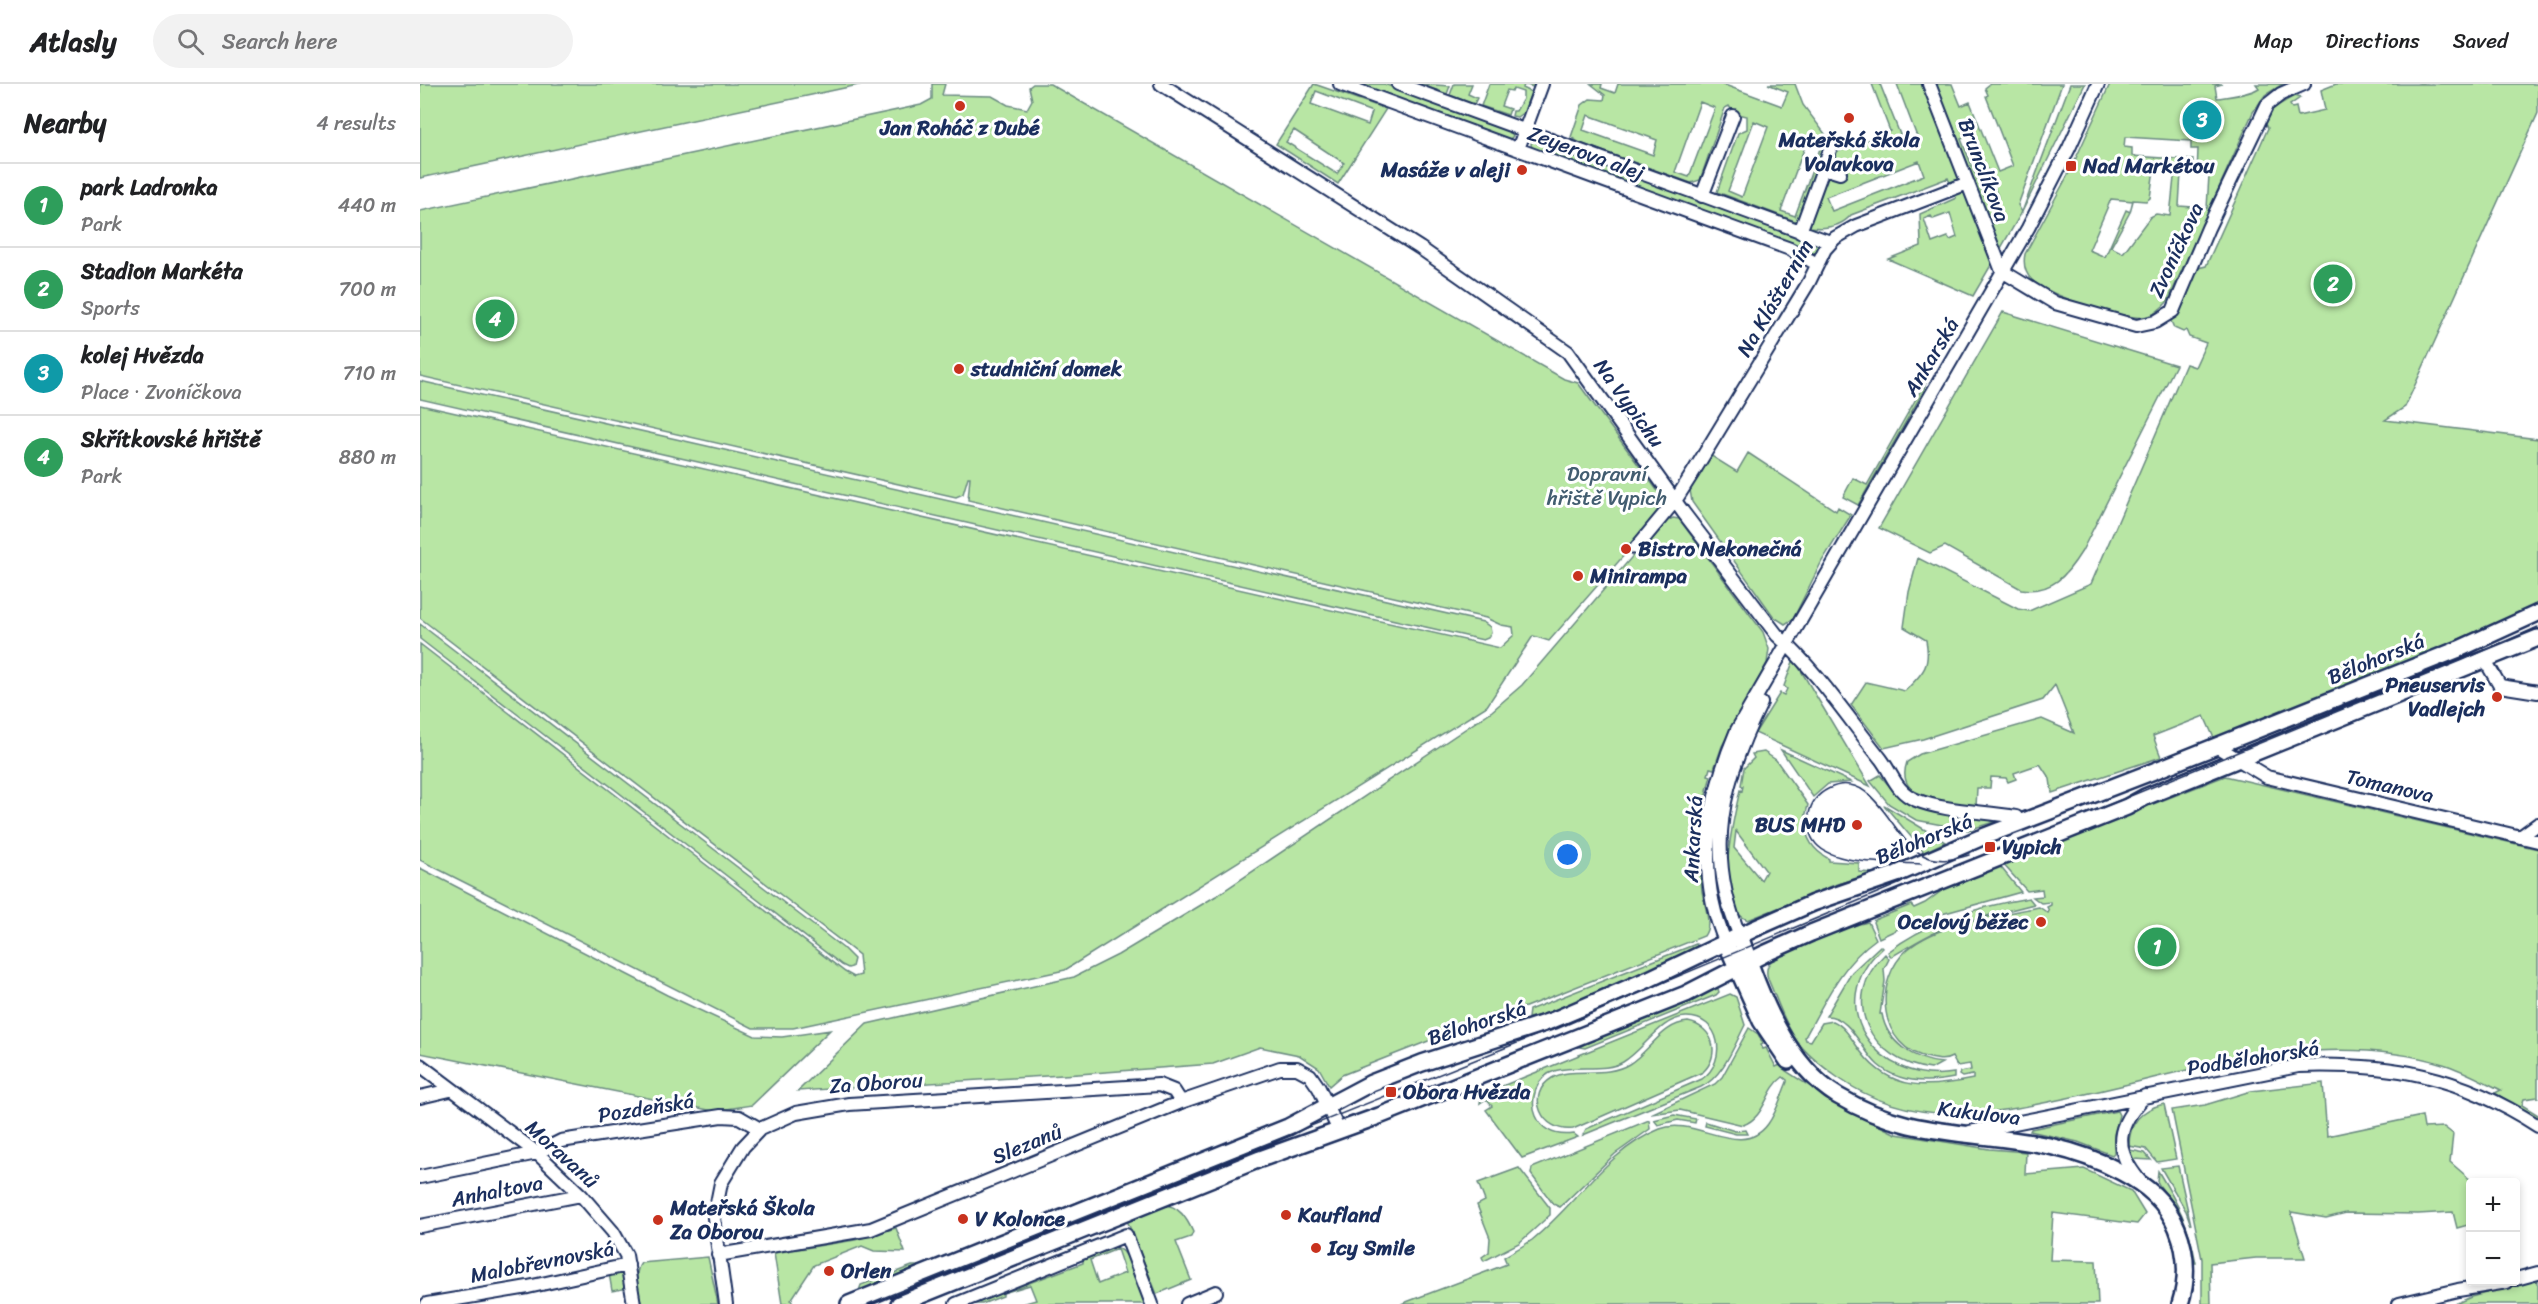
<!DOCTYPE html>
<meta charset="utf-8">
<style>
body{margin:0;font-family:Sriracha,sans-serif;background:#f2f2f2;color:#202124}
.controls{position:absolute;right:18px;bottom:18px;display:grid;overflow:hidden;border-radius:6px;box-shadow:0 3px 9px #0003}
.controls button{width:54px;height:54px;display:grid;place-items:center;padding:0;border:0;border-bottom:2px solid #e0e0e0;background:#fff;color:#202124;font:30px sans-serif}
.you{position:absolute;left:1148px;top:771px;width:21px;height:21px;margin:-15px;border:4px solid #fff;border-radius:50%;background:#1a73e8;box-shadow:0 0 0 9px #1a73e833}
.badge{display:grid;place-items:center;width:39px;height:39px;border-radius:50%;background:#111827;color:#fff;font-size:20px;font-weight:700}
.pin{position:absolute;translate:-50% -50%;border:3px solid #fff;box-shadow:0 2px 6px #0006}
.list{margin:0;padding:0;list-style:none}
h2{display:flex;justify-content:space-between;align-items:center;height:78px;margin:0;padding:0 24px;font-size:26px}
h2 small{font-size:20px;font-weight:400;color:#757577}
.list li{display:grid;grid-template-columns:39px 1fr auto;gap:18px;align-items:center;box-sizing:border-box;height:84px;padding:0 24px;border-top:2px solid #e0e0e0}
.list b{display:block;font-size:22px;white-space:nowrap}
.list p{margin:0;font-size:20px;white-space:nowrap;color:#757577}
.list em{font-size:20px;font-style:normal;color:#757577}
.icon{flex:none;width:33px;height:33px;fill:none;stroke:currentColor;stroke-width:2;stroke-linecap:round;stroke-linejoin:round}
.map{position:relative;flex:none;width:2118px;height:1220px;overflow:hidden}
header{display:flex;align-items:center;gap:36px;box-sizing:border-box;height:84px;padding:0 30px;background:#fff;border-bottom:2px solid #e0e0e0}
header strong{font-size:28px}
nav{display:flex;gap:33px;margin-inline-start:auto;font-size:21px}
.search{width:420px;height:54px;background:#f2f2f2;display:flex;align-items:center;gap:15px;box-sizing:border-box;padding:0 21px;border-radius:33px;color:#757577;font-size:22px}
main{display:flex}
aside{flex:1;background:#fff}
.map>svg:first-child{display:block}
</style>
<header>
<strong>Atlasly</strong>
<div class="search"><svg class="icon" aria-label="search" viewBox="0 0 24 24"><circle cx="10" cy="10" r="6"/><path d="M15 15l6 6"/></svg>Search here</div>
<nav><a>Map</a><a>Directions</a><a>Saved</a></nav>
</header>
<main>
<aside>
<h2>Nearby<small>4 results</small></h2>
<ul class="list">
<li><span class="badge" style="background:#2e9e5b">1</span><div><b>park Ladronka</b><p>Park</p></div><em>440 m</em></li>
<li><span class="badge" style="background:#2e9e5b">2</span><div><b>Stadion Markéta</b><p>Sports</p></div><em>700 m</em></li>
<li><span class="badge" style="background:#0f9aa8">3</span><div><b>kolej Hvězda</b><p>Place · Zvoníčkova</p></div><em>710 m</em></li>
<li><span class="badge" style="background:#2e9e5b">4</span><div><b>Skřítkovské hřiště</b><p>Park</p></div><em>880 m</em></li>
</ul>
</aside>
<div class="map">
<svg width="2118" height="1220" viewBox="0 0 2118 1220">
<rect width="100%" height="100%" fill="#fff"/>
<filter id="ink" filterUnits="userSpaceOnUse"><feTurbulence type="fractalNoise" baseFrequency=".0167" numOctaves="2"/><feDisplacementMap in="SourceGraphic" scale="12" xChannelSelector="R" yChannelSelector="G"/><feConvolveMatrix kernelMatrix="1 2 1 2 8 2 1 2 1" color-interpolation-filters="sRGB"/></filter>
<g filter="url(#ink)">
<path fill="#b8e6a4" stroke="#6a8a81" stroke-width="1.5" fill-rule="evenodd" d="M0,0H443L0,94Z
M512,0H525L522,11L572,12L588,21L607,25L612,16L609,3L613,0H630L1144,295L1158,299L1248,421L1129,557L1113,552L1067,622L645,886L373,944H333L0,776V560L425,888L434,893L441,891L439,871L0,534V321L1080,564L1094,551L1093,543L1081,541L1066,534L548,416L550,393H548L543,410L536,413L0,292V127L501,21L512,15Z
M894,0L966,25L918,100L856,60ZM896,7L952,28L948,41L891,20ZM874,46L924,79L917,90L866,58Z
M932,0H964L1090,46L1093,52L1089,56Z
M1000,0L1030,2L1027,10Z
M1034,0H1052L1048,10L1057,14L1054,20L1030,11Z
M1069,0H1114L1113,3L1104,0L1103,4L1111,8L1104,28L1097,33L1092,32L1093,27H1096L1103,15V8L1094,5L1092,7L1087,6L1081,22L1090,25L1088,31L1061,22Z
M1171,0H1182L1181,4L1195,9L1198,0H1302L1362,22L1368,8L1348,0H1375L1383,21L1412,59L1378,137H1375L1297,108L1318,49L1327,45V32L1314,29L1309,22L1305,24L1280,96L1271,99L1160,59L1151,53L1162,21L1170,15L1184,16L1185,11ZM1280,18L1295,24L1269,93L1255,88ZM1168,31L1237,56L1233,71L1163,46ZM1334,37L1348,43L1322,113L1308,107ZM1387,57L1401,62L1375,132L1361,127Z
M1452,0H1460L1485,63L1499,58L1477,0H1532L1541,22L1550,18L1578,88L1593,82L1566,12L1568,11L1565,4L1570,0H1642L1598,121L1602,128L1650,0H1665L1602,128L1553,212L1468,175L1501,162L1500,130L1536,114L1528,94L1431,131C1421,143 1406,145 1390,143L1388,139L1411,82L1415,62L1419,67L1470,47ZM1553,50L1578,113L1571,117L1566,116L1541,55ZM1499,77L1504,91L1412,127L1406,113ZM1530,129L1537,153L1530,156L1528,153L1512,159L1504,135L1511,132L1513,135Z
M1690,0H1802L1795,2L1797,14C1810,12 1828,11 1839,4L1836,0H1863L1845,11L1833,28L1748,217C1742,224 1736,230 1726,233C1706,237 1626,211 1612,196C1605,189 1603,180 1605,170L1650,87ZM1705,53L1771,57V65H1778L1777,90L1789,91L1787,124L1759,122L1761,89L1772,90L1773,76L1712,72V64L1704,63ZM1735,78H1746L1755,84L1750,132L1736,130L1730,133L1703,169L1691,163L1710,128L1713,116L1726,117L1730,114ZM1691,115L1713,117L1710,128L1706,126L1685,173L1669,166Z
M1916,0H2118V29L1985,323L1965,336L2118,355V520L2017,565L1794,654L1784,632L1733,652L1741,673L1632,709L1630,695L1620,680L1594,689L1596,695L1588,698L1586,694L1571,693L1570,704H1557L1556,723C1529,718 1473,718 1487,678L1500,670L1622,635L1654,649L1635,601L1623,616L1503,655L1464,664L1431,621L1446,598L1485,607C1503,589 1511,583 1506,556L1484,543L1489,508L1498,474L1598,525L1609,527L1671,500L1766,280L1775,283L1786,259L1769,253L1766,246L1763,248L1754,244L1751,237L1759,226L1778,184L1786,182L1848,44L1844,36L1852,25L1874,12L1880,14L1870,21L1872,24L1876,23L1878,32L1905,26L1901,6Z
M1114,56L1397,160L1398,166L1393,169L1112,66L1111,59Z
M1583,228L1756,281L1662,467C1647,491 1632,510 1601,505L1525,462L1510,469L1459,444Z
M0,297L1063,538L1070,543L1071,549L1068,554L1063,556L0,315Z
M1506,297L1504,306L1438,421L1423,413L1433,394L1447,401Z
M1328,369L1416,427L1418,423L1431,431L1402,477L1373,535L1365,540L1354,533L1272,418L1270,406L1290,371L1317,388Z
M1253,434L1259,435L1343,548L1349,565L1347,579L1302,662L1294,685L1290,684L1288,691L1291,692C1280,726 1278,771 1282,807C1284,821 1293,840 1284,852L1030,953L1016,954L922,991L909,1002L899,984L879,971L840,963L793,980L659,990L378,1007L447,940L654,893L698,871L796,812L1072,627L1102,601L1240,440Z
M0,540L423,864L434,875L432,883L428,884L422,881L0,555Z
M1374,575L1450,702L1335,649L1360,609L1364,611L1367,605L1364,602Z
M1361,666L1431,698L1408,700L1393,713Z
M1344,668L1356,676L1388,721C1381,744 1387,763 1409,775V777L1439,779V788L1456,789L1417,800L1328,836C1291,823 1314,733 1320,706L1322,707L1323,702L1321,701L1324,684L1334,674L1332,670ZM1316,747L1346,787L1341,796L1314,764Z
M1460,691C1487,726 1506,724 1546,731C1555,733 1566,733 1574,738L1548,746L1496,736L1469,720L1450,697Z
M1805,692L2118,765V1013L2104,1015L2102,1021L2118,1031V1035L2075,1009L2081,1006C2062,997 2043,986 2023,980C1974,965 1917,964 1866,969C1797,975 1720,999 1652,1013C1569,1031 1492,1046 1417,993C1403,983 1387,971 1377,957C1364,939 1357,915 1348,895C1346,889 1346,883 1351,877C1359,867 1433,841 1448,838L1456,855C1422,879 1405,917 1385,953L1386,956L1391,957L1402,939L1413,937C1425,942 1433,957 1441,968C1471,1008 1509,1004 1553,995V991L1542,993L1539,991L1540,988L1551,986L1550,980L1537,982L1532,973C1525,977 1519,976 1510,974C1458,965 1452,896 1488,865C1519,839 1579,831 1619,823L1628,829L1629,827L1627,823L1631,821V818L1621,819L1613,813L1623,812L1622,805L1607,807L1582,779Z
M1464,721L1525,758L1504,768Z
M1579,781L1601,808L1493,838L1459,854L1453,838L1454,836L1491,821L1494,824L1505,819L1535,797Z
M0,784L247,911L335,952L362,953L410,946L332,1021L294,1027L0,969Z
M1609,814L1614,820L1539,839L1538,837L1532,839V841C1509,849 1492,861 1471,873L1468,868C1508,837 1560,822 1609,814Z
M1276,860L1281,866L1141,927L1108,934L1109,926Z
M1460,862L1462,864C1400,921 1457,1002 1534,989V994C1509,999 1479,999 1458,981C1441,966 1431,932 1406,932L1432,888Z
M1465,870L1469,875L1464,885L1465,897L1460,930H1462C1467,959 1494,976 1522,979L1511,985C1450,978 1418,915 1465,870Z
M1297,902L1299,908L1296,911L1165,964L1160,963L1176,952Z
M1310,910L1316,913L1325,941C1314,962 1303,993 1281,1003L1163,1051L1166,1045L1282,995C1308,977 1301,932 1266,933C1240,934 1224,966 1203,978C1178,993 1129,970 1116,1005C1113,1014 1112,1023 1116,1032C1123,1048 1138,1052 1154,1050L1158,1053L1102,1074L1066,1026L1072,1022L1066,1015L1060,1019L1061,1014L1070,1007Z
M1268,938C1294,943 1301,971 1283,988L1153,1045C1121,1049 1105,1010 1132,994C1152,982 1185,995 1209,980C1229,968 1243,939 1268,938Z
M1329,944L1338,950L1343,960L1341,961L1343,965L1346,964L1356,983L1360,981L1366,987L1425,1025L1476,1050L1569,1065L1606,1068L1605,1090L1664,1085L1711,1107L1725,1130L1717,1140L1633,1129L1630,1176L1676,1177L1678,1220H981L1087,1180L1084,1173C1094,1167 1103,1162 1112,1156C1155,1122 1187,1066 1240,1045C1275,1031 1321,1077 1348,1040C1357,1028 1361,1012 1367,998V996L1363,993C1345,1006 1346,1033 1323,1041L1260,1026L1231,1030L1295,1000L1302,993Z
M1903,999L1907,1052L2002,1032L2004,1044L2024,1043L2033,1050L2030,1078L2053,1098H2050L2048,1141L2037,1144L2033,1128L1998,1130L1926,1129L1906,1134L1871,1128L1885,1174H1836L1790,1179L1791,1220H1782V1175L1752,1026L1785,1021L1831,1007Z
M1744,1020L1756,1075L1737,1078L1726,1065L1709,1062C1709,1039 1722,1025 1744,1020Z
M1697,1027L1699,1031L1694,1050V1069L1692,1071L1658,1058L1610,1047L1611,1045Z
M1254,1031L1276,1035L1275,1039L1258,1036L1238,1041L1234,1036Z
M1229,1036L1230,1045L1195,1070L1140,1123L1133,1120L1111,1090L1112,1084Z
M1286,1038L1315,1047L1326,1046L1328,1050H1316L1285,1042Z
M1710,1066L1725,1069L1731,1076L1713,1075Z
M1758,1082L1771,1141L1766,1127L1741,1084Z
M1099,1084L1130,1124V1131L1099,1159L1064,1177L1062,1173L1069,1168L1070,1154L1057,1121L1065,1117L1058,1099Z
M1738,1087C1758,1120 1769,1141 1776,1179H1774C1772,1158 1767,1138 1754,1120C1749,1112 1741,1106 1737,1097Z
M743,1121C759,1121 767,1135 773,1148L771,1153L756,1158L771,1196L737,1210L706,1134Z
M476,1144L485,1168L454,1167L442,1162L394,1181L371,1216L373,1220H362L354,1169L435,1156Z
M695,1163C709,1164 719,1200 724,1213L725,1220H602L616,1216L610,1201L583,1209V1212L562,1220H552L663,1179V1176ZM697,1165L705,1189L678,1200L670,1176Z
M288,1173L298,1220H220C218,1207 213,1190 221,1179Z
M492,1182H500L439,1207L441,1201Z
M202,1187L209,1204L192,1207L189,1189Z
M2118,1195V1220H2035L2051,1213Z"/>
<g fill="none" stroke-linecap="round" stroke-linejoin="round">
<defs>
<path id="minor" d="M741,0L1000,164L1148,268L1263,428L1357,551C1397,587 1428,634 1461,675C1473,691 1476,708 1496,716C1526,728 1564,727 1596,733L1598,740
M920,0L1370,165L1397,180
M978,0L1410,158
M1509,0L1582,187
M1098,65L1122,0
M1404,84L1420,89
M1282,112L1313,32
M1380,148L1411,63
M1582,187L1635,219L1716,242L1735,238L1753,227L1788,144L1847,21L1861,10L1884,0
M1216,464L1255,417L1274,387L1389,198L1405,165L1415,154L1436,142L1548,99
M2065,576L2080,602L2118,608
M1796,662L1847,693L2118,757
M2100,753L2118,740
M1320,852C1284,769 1302,697 1341,619
M1306,859C1275,790 1288,714 1317,646L1608,144L1649,64L1678,0
M0,981L117,1069L161,1111L193,1148L206,1171L214,1220
M0,1013L30,1006
M1550,1048L1878,982C1971,979 2039,991 2118,1042
M0,1093L117,1069L141,1057L301,1032L319,1033L340,1045
M1719,1096C1692,1064 1697,1041 1725,1012
M0,1142L161,1111
M298,1171L451,1145L761,1018L860,984H877L890,991L899,1004L919,1047
M2096,1195L2118,1189
M7,1220L108,1203L208,1181
M306,1220L294,1134L301,1099L323,1063L340,1045L376,1029L429,1020L739,1001L754,1007L761,1018
M536,1220L706,1151L732,1220
M767,1220L796,1208
M1979,1220L2038,1206L2087,1198"/>
<path id="major" d="M1320,852C1340,908 1364,979 1418,1012C1440,1025 1464,1035 1489,1041C1564,1058 1628,1049 1701,1088C1726,1101 1746,1117 1757,1144C1767,1169 1768,1195 1760,1220
M1306,859L1341,937L1368,977
M429,1220L868,1043L951,999L1002,979L1134,936L1229,895L1336,844L1393,819L1477,790L1560,754L1734,687L2039,565L2118,529
M479,1220L840,1075L959,1032L1266,910L1344,870L1391,849L1707,723L1725,713L2118,554"/>
</defs>
<use href="#minor" stroke="#1b2f5e" stroke-width="16"/>
<use href="#major" stroke="#1b2f5e" stroke-width="20"/>
<use href="#minor" stroke="#fff" stroke-width="12"/>
<use href="#major" stroke="#fff" stroke-width="15"/>
<path stroke="#1b2f5e" stroke-width="1.5" d="M1681,724L2043,576L2118,543
M1501,780C1473,778 1415,782 1396,760C1389,752 1387,740 1389,730C1391,719 1398,710 1408,705C1453,682 1471,753 1501,770C1516,779 1533,776 1549,771
M448,1220L1137,943L1481,799"/>
</g>
</g>
<g fill="#c8321e" stroke="#fff" stroke-width="2">
<circle cx="540" cy="22" r="6"/>
<circle cx="1429" cy="34" r="6"/>
<rect x="1645" y="76" width="12" height="12" rx="3"/>
<circle cx="1102" cy="86" r="6"/>
<circle cx="539" cy="285" r="6"/>
<circle cx="1206" cy="465" r="6"/>
<circle cx="1158" cy="492" r="6"/>
<circle cx="2077" cy="613" r="6"/>
<circle cx="1437" cy="741" r="6"/>
<rect x="1564" y="757" width="12" height="12" rx="3"/>
<circle cx="1621" cy="838" r="6"/>
<rect x="965" y="1002" width="12" height="12" rx="3"/>
<circle cx="866" cy="1131" r="6"/>
<circle cx="543" cy="1135" r="6"/>
<circle cx="238" cy="1136" r="6"/>
<circle cx="896" cy="1164" r="6"/>
<circle cx="409" cy="1187" r="6"/>
</g>
<g text-anchor="middle" stroke-width="6" stroke-linejoin="round" paint-order="stroke">
<g font-size="21" font-weight="bold" fill="#1b2f5e" stroke="#fff" text-anchor="start">
<text x="540" y="51" text-anchor="middle">Jan Roháč z Dubé</text>
<text x="1429" y="63" text-anchor="middle">Mateřská škola<tspan x="1429" dy="24">Volavkova</tspan></text>
<text x="1663" y="89">Nad Markétou</text>
<text x="1090" y="93" text-anchor="end">Masáže v aleji</text>
<text x="551" y="292">studniční domek</text>
<text x="1218" y="472">Bistro Nekonečná</text>
<text x="1170" y="499">Minirampa</text>
<text x="2065" y="608" text-anchor="end">Pneuservis<tspan x="2065" dy="24">Vadlejch</tspan></text>
<text x="1425" y="748" text-anchor="end">BUS MHD</text>
<text x="1582" y="770">Vypich</text>
<text x="1609" y="845" text-anchor="end">Ocelový běžec</text>
<text x="983" y="1015">Obora Hvězda</text>
<text x="250" y="1131">Mateřská Škola<tspan x="250" dy="24">Za Oborou</tspan></text>
<text x="878" y="1138">Kaufland</text>
<text x="555" y="1142">V Kolonce</text>
<text x="908" y="1171">Icy Smile</text>
<text x="421" y="1194">Orlen</text>
</g>
<g font-size="21" fill="#1b2f5e" stroke="#fff">
<text transform="translate(1166 69) rotate(20)" y="7">Zeyerova alej</text>
<text transform="translate(1564 86) rotate(69)" y="7">Brunclíkova</text>
<text transform="translate(1756 166) rotate(-65)" y="7">Zvoníčkova</text>
<text transform="translate(1355 214) rotate(-60)" y="7">Na Klášterním</text>
<text transform="translate(1511 273) rotate(-59)" y="7">Ankarská</text>
<text transform="translate(1209 319) rotate(54)" y="7">Na Vypichu</text>
<text transform="translate(1956 575) rotate(-22)" y="7">Bělohorská</text>
<text transform="translate(1970 702) rotate(13)" y="7">Tomanova</text>
<text transform="translate(1273 755) rotate(-87)" y="7">Ankarská</text>
<text transform="translate(1504 755) rotate(-22)" y="7">Bělohorská</text>
<text transform="translate(1057 939) rotate(-18)" y="7">Bělohorská</text>
<text transform="translate(1833 974) rotate(-9)" y="7">Podbělohorská</text>
<text transform="translate(456 999) rotate(-4)" y="7">Za Oborou</text>
<text transform="translate(226 1024) rotate(-9)" y="7">Pozdeňská</text>
<text transform="translate(1559 1029) rotate(7)" y="7">Kukulova</text>
<text transform="translate(607 1060) rotate(-22)" y="7">Slezanů</text>
<text transform="translate(142 1070) rotate(42)" y="7">Moravanů</text>
<text transform="translate(77 1107) rotate(-11)" y="7">Anhaltova</text>
<text transform="translate(122 1178) rotate(-11)" y="7">Malobřevnovská</text>
</g>
<g font-size="21" fill="#425d70" stroke="#fff">
<text x="1187" y="397">Dopravní<tspan x="1187" dy="24">hřiště Vypich</tspan></text>
</g>
</g>
</svg>
<div class="controls">
<button>+</button>
<button>−</button>
</div>
<div class="you"></div>
<div class="pin badge" style="left:1737px;top:863px;background:#2e9e5b">1</div>
<div class="pin badge" style="left:1913px;top:200px;background:#2e9e5b">2</div>
<div class="pin badge" style="left:1782px;top:36px;background:#0f9aa8">3</div>
<div class="pin badge" style="left:75px;top:235px;background:#2e9e5b">4</div>
</div>
</main>
